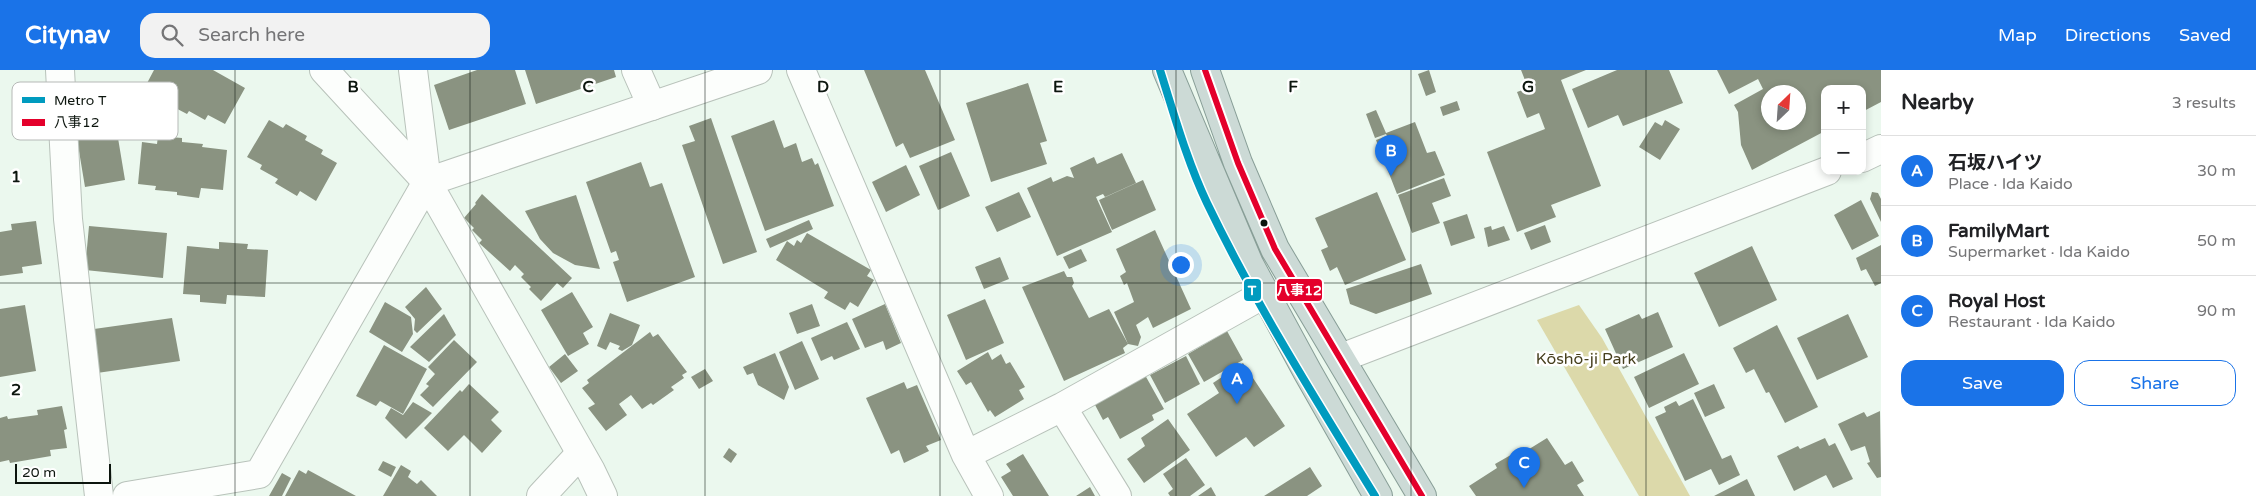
<!DOCTYPE html>
<meta charset="utf-8">
<style>
body{margin:0;font-family:"Varela Round","Noto Sans JP",sans-serif;background:#f2f2f2;color:#202124}
.controls{position:absolute;right:15px;top:15px;display:grid;overflow:hidden;border-radius:10px;box-shadow:0 2px 8px #0003}
.controls button{width:45px;height:45px;display:grid;place-items:center;padding:0;border:0;border-bottom:1px solid #e0e0e0;background:#fff;color:#202124;font:25px sans-serif}
.compass{position:absolute;left:1761px;top:15px;width:45px;height:45px;border-radius:50%;background:#fff;box-shadow:0 2px 8px #0003;rotate:25deg}
.scale{position:absolute;left:15px;bottom:12px;width:96px;box-sizing:border-box;padding-left:5px;border:2px solid #0c150e;border-top:0;font-size:14px;line-height:18px;white-space:nowrap;color:#0c150e;-webkit-text-stroke:4px #fff;paint-order:stroke}
.you{position:absolute;left:1180px;top:194px;width:18px;height:18px;margin:-12px;border:4px solid #fff;border-radius:50%;background:#1a73e8;box-shadow:0 0 0 8px #1a73e833}
.badge{display:grid;place-items:center;width:32px;height:32px;border-radius:50%;background:#1a73e8;color:#fff;font-size:16px;font-weight:700}
.pin{position:absolute;translate:-50% -41px;filter:drop-shadow(0 1px 2px #0008)}
.pin::after{content:'';position:absolute;top:26px;width:18px;height:15px;background:inherit;clip-path:polygon(0 0,100% 0,50% 100%)}
.list{margin:0;padding:0;list-style:none}
h2{display:flex;justify-content:space-between;align-items:center;height:65px;margin:0;padding:0 20px;font-size:21px}
h2 small{font-size:16px;font-weight:400;color:#757577}
.list li{display:grid;grid-template-columns:32px 1fr auto;gap:15px;align-items:center;box-sizing:border-box;height:70px;padding:0 20px;border-top:1px solid #e0e0e0}
.list b{display:block;font-size:19px;white-space:nowrap}
.list p{margin:0;font-size:16px;white-space:nowrap;color:#757577}
.list em{font-size:16px;font-style:normal;color:#757577}
.actions{display:flex;gap:10px;padding:15px 20px}
.actions a{flex:1;padding:11px 0;border:1px solid #1a73e8;border-radius:15px;text-align:center;font-size:18px;color:#1a73e8}
.actions .main{background:#1a73e8;color:#fff}
.icon{flex:none;width:28px;height:28px;fill:none;stroke:currentColor;stroke-width:2;stroke-linecap:round;stroke-linejoin:round}
.map{position:relative;flex:none;width:1881px;height:426px;overflow:hidden}
header{display:flex;align-items:center;gap:30px;box-sizing:border-box;height:70px;padding:0 25px;background:#1a73e8;color:#fff}
header strong{font-size:24px}
nav{display:flex;gap:28px;margin-inline-start:auto;font-size:18px}
.search{width:350px;height:45px;background:#f2f2f2;display:flex;align-items:center;gap:12px;box-sizing:border-box;padding:0 18px;border-radius:15px;color:#757577;font-size:19px}
main{display:flex}
aside{flex:1;background:#fff}
.map>svg:first-child{display:block}
</style>
<header>
<strong>Citynav</strong>
<div class="search"><svg class="icon" aria-label="search" viewBox="0 0 24 24"><circle cx="10" cy="10" r="6"/><path d="M15 15l6 6"/></svg>Search here</div>
<nav><a>Map</a><a>Directions</a><a>Saved</a></nav>
</header>
<main>
<div class="map">
<svg width="1881" height="426" viewBox="0 0 1881 426">
<rect width="100%" height="100%" fill="#ebf8ee"/>
<path fill="#dcd9aa" d="M1579,235L1602,268L1690,426H1639L1537,250Z"/>
<path fill="#8a9381" fill-rule="evenodd" d="M154,0H213L245,18L225,54L208,45L205,50L189,41L187,44L164,32L166,29L145,17Z
M477,0H515L526,34L449,60L434,15Z
M525,0H614L616,7L536,34Z
M864,0H925L955,70L910,88L903,73L896,77Z
M1429,0L1436,22L1426,26L1418,4Z
M1521,0H1586L1561,10L1601,116L1551,135L1556,147L1517,162L1487,82L1545,59L1539,43L1527,48L1517,22L1528,18Z
M1617,0H1669L1683,33L1623,56L1618,45L1588,58L1572,19Z
M1717,0H1881V32L1862,42V19H1825V61L1752,100L1741,75L1738,42L1734,35L1763,19L1758,9L1729,24ZM1768,22H1798V52H1768Z
M1028,13L1047,71L1040,73L1047,94L991,112L966,33Z
M109,14L125,110L85,117L69,21Z
M1457,31L1460,40L1443,46L1440,37Z
M1376,40L1386,63L1415,52L1427,83L1435,81L1445,105L1397,124L1376,70L1387,66L1386,64L1375,68L1366,44Z
M711,48L757,182L723,194L682,75L695,71L689,56Z
M269,50L283,58L286,54L307,66L305,70L323,80L321,84L337,93L316,131L300,121L297,126L275,113L278,109L260,99L262,95L247,87Z
M774,50L784,78L796,73L802,92L812,88L815,95L818,93L834,136L765,161L731,66Z
M1665,50L1680,59L1660,90L1639,77L1655,52L1662,56Z
M158,66L182,68V72L203,74L202,77L227,80L223,120L201,118L199,128L177,125V122L155,120L156,116L138,114L142,72L157,74Z
M951,82L970,126L938,140L919,96Z
M1122,83L1136,113L1105,127L1103,124L1096,127L1112,162L1057,186L1027,118L1051,107L1053,112L1067,106L1074,108L1070,98L1094,87L1097,94Z
M641,92L650,117L662,113L695,207L627,232L613,192L619,190L616,181L611,183L586,112Z
M906,95L920,125L886,142L872,112Z
M1444,108L1451,126L1432,133L1440,153L1412,163L1398,125Z
M1143,110L1156,140L1112,160L1099,130Z
M1019,122L1031,147L997,162L985,137Z
M1377,122L1406,190L1345,215L1337,197L1330,201L1321,180L1328,177L1315,148Z
M1872,122L1878,123L1881,129V152L1870,129Z
M482,124L572,208L563,218L557,213L541,231L529,219L531,217L521,207L524,204L515,195L510,201L479,173L482,170L472,160L474,158L464,148L476,134L475,133Z
M576,125L600,199L575,195L553,183L540,169L525,141Z
M1861,130L1879,166L1852,180L1834,145Z
M1467,144L1475,168L1451,176L1443,152Z
M809,150L813,159L770,178L766,169Z
M36,151L42,194L22,197L23,203L0,206V162L12,160L11,154Z
M1545,155L1551,172L1531,180L1524,163Z
M89,156L167,163L163,208L85,200Z
M1491,156L1492,160L1504,156L1510,170L1488,177L1484,158Z
M1155,160L1191,239L1153,258L1148,247L1136,255L1141,267L1138,276L1128,274L1114,242L1134,232L1127,213L1124,215L1120,206L1126,202L1116,179Z
M807,163L871,200L867,206L874,210L858,237L850,232L845,240L824,228L828,222L776,190L787,171L794,176L797,170L801,173Z
M219,172L248,174L247,179L268,180L265,227L227,225L226,234L200,232V225L183,224L187,176L219,179Z
M1881,175V213L1875,216L1866,199L1861,201L1856,188Z
M1752,176L1777,230L1719,257L1694,203Z
M1081,179L1087,191L1069,199L1063,187Z
M1000,187L1009,209L984,219L975,197Z
M1421,194L1432,224L1376,244L1350,234L1346,219Z
M1064,201L1067,207H1072L1074,213L1072,216L1089,248L1109,239L1128,274L1123,278L1125,283L1064,311L1022,217Z
M426,217L442,239L417,263L414,260L415,249L405,237Z
M572,222L593,257L583,263L589,274L568,286L541,240Z
M985,229L1004,273L966,290L947,245Z
M385,232L411,247L413,264L402,282L369,262Z
M812,234L820,256L797,264L789,243Z
M885,234L901,273L886,280L883,271L865,278L852,249Z
M25,235L36,301L0,307V239Z
M1658,242L1673,277L1623,299L1605,259L1639,244L1642,249Z
M610,243L640,255L632,275L622,281L618,279L620,276L610,272L606,280L597,276Z
M444,244L456,265L429,292L410,277Z
M1848,244L1868,287L1817,310L1797,268Z
M172,248L180,291L97,303L94,259Z
M847,252L860,279L834,290L832,286L821,291L811,268Z
M1777,255L1818,337L1785,353L1769,322L1766,323L1754,299L1746,303L1733,278Z
M1227,261L1243,290L1204,312L1188,284Z
M650,262L653,267L658,264L687,302L682,305L684,308L671,317L674,320L653,335L651,333L642,339L631,325L619,334L627,345L606,361L588,338L595,334L582,318L589,313L587,310Z
M454,270L477,292L433,337L420,325L429,316L426,314L435,304L428,297Z
M802,271L819,309L795,320L779,282Z
M384,275L427,299L403,344L380,331L376,336L356,326Z
M988,282L992,290L1001,284L1006,294L1010,292L1025,317L1019,320L1024,329L995,347L990,340L988,342L971,312L966,315L957,301Z
M775,283L789,317L784,330L758,315L753,303L747,305L743,297Z
M1684,283L1699,314L1649,338L1634,307Z
M565,284L578,301L561,313L549,297Z
M1186,286L1200,314L1165,333L1150,305Z
M1243,293L1285,356L1254,377L1246,367L1216,387L1187,344L1219,323L1213,313Z
M705,299L713,311L699,319L691,307Z
M1145,305L1164,339L1152,345L1154,350L1120,369L1108,347L1103,350L1094,333Z
M904,312L907,319L917,315L941,370L926,376L929,381L904,393L899,380L891,384L866,328Z
M469,314L499,342L491,350L502,361L482,383L464,365L448,381L424,358L460,320L462,322Z
M1714,314L1725,338L1705,347L1694,323Z
M1693,329L1722,389L1731,385L1740,405L1719,415L1711,399L1685,411L1655,347L1666,342L1664,337L1676,331L1679,336Z
M413,332L432,343L406,369L385,348L391,338L403,345Z
M62,336L67,359L64,360L67,378L50,380L51,386L10,393L9,390L0,392V348L7,346L8,349L38,345L37,340Z
M1880,341L1881,407L1877,408L1867,393L1870,392L1865,376L1851,381L1838,354L1864,342L1867,347Z
M1168,349L1190,380L1144,413L1127,389L1145,376L1141,368Z
M1547,368L1565,395L1572,391L1584,411L1577,415L1584,426H1476L1469,416L1497,398L1495,394L1516,382L1518,386Z
M1825,368L1829,376L1835,373L1853,409L1833,418L1826,405L1794,421L1777,386L1798,376L1800,379Z
M729,378L737,384L731,393L723,387Z
M1023,384L1049,426H1013L1001,407L1011,401L1006,394Z
M1186,388L1205,415L1190,426H1170L1168,423L1173,419L1163,404Z
M383,391L396,397L391,407L378,400Z
M401,395L411,401L408,407L417,414L421,410L437,426H383Z
M1310,397L1322,416L1307,426H1264Z
M299,400L306,404L308,400L356,426H285Z
M282,403L291,408L282,426H269Z
M1747,409L1755,426H1714Z
M1090,417L1095,426H1076Z
M1211,417L1216,426H1198Z"/>
<g fill="none" stroke-linecap="round" stroke-linejoin="round">
<defs>
<path id="minor" d="M60,0L68,149L99,426
M636,0L652,36
M801,0L966,385L989,426
M1862,88L1881,79
M1341,288L1827,101
M1062,337L1117,426
M966,385L1062,337L1266,223
M127,426L259,404L427,112L413,0
M541,426L580,384"/>
<path id="tertiary" d="M324,0L427,112L591,401L603,426
M427,112L758,0"/>
<path id="trunk" d="M1167,0L1249,194L1307,301L1378,426
M1205,0L1238,93L1275,179L1422,426"/>
</defs>
<use href="#minor" stroke="#b8c2ba" stroke-width="30"/>
<use href="#tertiary" stroke="#b8c2ba" stroke-width="30"/>
<use href="#trunk" stroke="#889e97" stroke-width="30"/>
<use href="#minor" stroke="#fcfefc" stroke-width="28"/>
<use href="#tertiary" stroke="#fcfefc" stroke-width="28"/>
<use href="#trunk" stroke="#ccdad6" stroke-width="28"/>
<defs>
<path id="bus-1" d="M1205,0L1238,93L1275,179L1422,426"/>
</defs>
<use href="#bus-1" stroke="#fff" stroke-width="10"/>
<use href="#bus-1" stroke="#e4002b" stroke-width="6"/>
<defs>
<path id="metro-1" d="M1160,0C1174,44 1187,91 1207,133C1256,235 1316,330 1375,426"/>
</defs>
<use href="#metro-1" stroke="#fff" stroke-width="11"/>
<use href="#metro-1" stroke="#009bbf" stroke-width="8"/>
</g>
<path fill="none" stroke="#0c150e" stroke-width="1" stroke-opacity="0.55" d="M235,0V426M470,0V426M705,0V426M940,0V426M1176,0V426M1411,0V426M1646,0V426M0,213H1881"/>
<circle fill="#0c150e" stroke="#fff" stroke-width="2" cx="1264" cy="153" r="4.5"/>
<g text-anchor="middle" stroke-width="5" stroke-linejoin="round" paint-order="stroke">
<g font-size="16" fill="#463f1d" stroke="#fff">
<text x="1586" y="294">Kōshō-ji Park</text>
</g>
</g>
<rect x="12" y="12" width="166" height="58" rx="8" fill="#fff" stroke="#b6b9b7" stroke-width="1"/>
<rect x="22" y="27" width="23" height="6" fill="#009bbf"/>
<rect x="22" y="49" width="23" height="7" fill="#e4002b"/>
<g font-size="14" fill="#0c150e">
<text x="54" y="35">Metro T</text>
<text x="54" y="57">八事12</text>
</g>
<g font-size="16" text-anchor="middle" font-weight="bold" fill="#0c150e" stroke="#fff" stroke-width="5" stroke-linejoin="round" paint-order="stroke">
<text x="353" y="22">B</text>
<text x="588" y="22">C</text>
<text x="823" y="22">D</text>
<text x="1058" y="22">E</text>
<text x="1293" y="22">F</text>
<text x="1528" y="22">G</text>
<text x="16" y="112">1</text>
<text x="16" y="325">2</text>
</g>
<g stroke="#fff" stroke-width="2">
<rect x="1276" y="208" width="47" height="24" rx="5" fill="#e4002b"/>
<rect x="1243" y="208" width="19" height="24" rx="5" fill="#009bbf"/>
</g>
<g font-size="14" text-anchor="middle" font-weight="bold" fill="#fff">
<text x="1299" y="225">八事12</text>
<text x="1252" y="225">T</text>
</g>
</svg>
<div class="controls">
<button>+</button>
<button>−</button>
</div>
<svg class="compass" viewBox="-18 -18 36 36"><path d="M0-13l5 13h-10z" fill="#e53935"/><path d="M0 13l5-13h-10z" fill="#757577"/></svg>
<div class="scale">20 m</div>
<div class="you"></div>
<div class="pin badge" style="left:1237px;top:334px">A</div>
<div class="pin badge" style="left:1391px;top:106px">B</div>
<div class="pin badge" style="left:1524px;top:418px">C</div>
</div>
<aside>
<h2>Nearby<small>3 results</small></h2>
<ul class="list">
<li><span class="badge">A</span><div><b>石坂ハイツ</b><p>Place · Ida Kaido</p></div><em>30 m</em></li>
<li><span class="badge">B</span><div><b>FamilyMart</b><p>Supermarket · Ida Kaido</p></div><em>50 m</em></li>
<li><span class="badge">C</span><div><b>Royal Host</b><p>Restaurant · Ida Kaido</p></div><em>90 m</em></li>
</ul>
<div class="actions"><a class="main">Save</a><a>Share</a></div>
</aside>
</main>
